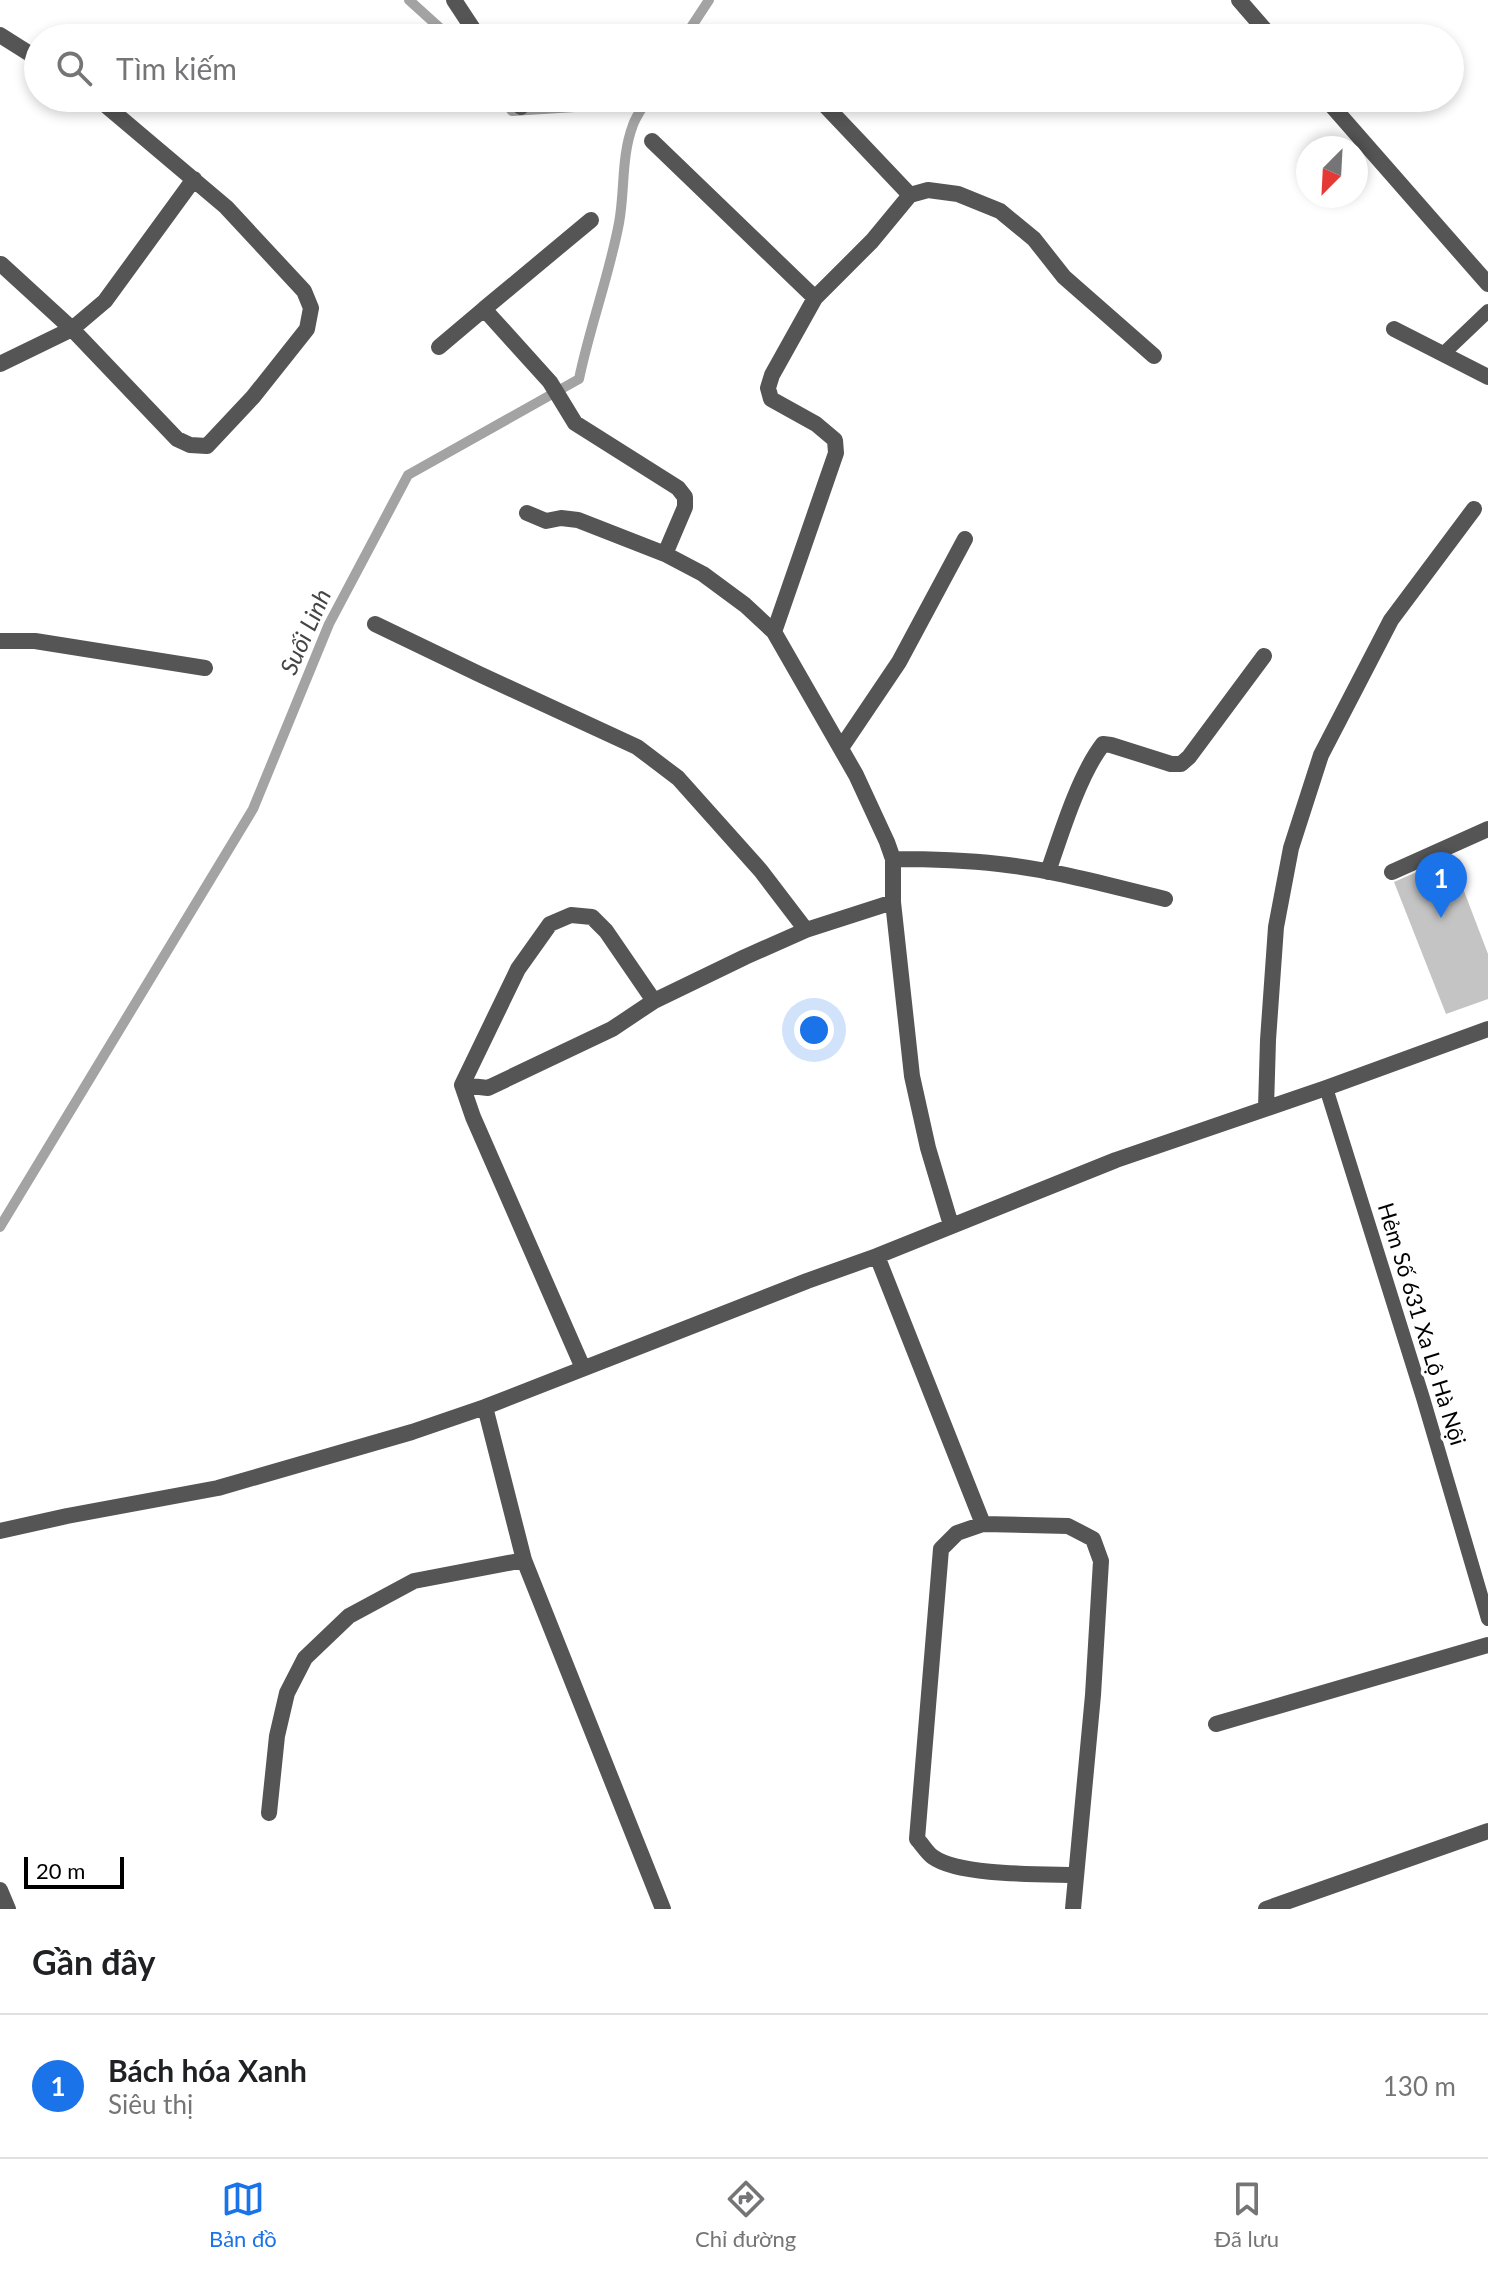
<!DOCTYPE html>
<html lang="vi">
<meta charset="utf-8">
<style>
body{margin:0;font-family:Lato,sans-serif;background:#f6f6f6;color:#202124}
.compass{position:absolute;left:1296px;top:136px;width:72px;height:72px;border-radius:50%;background:#fff;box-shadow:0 4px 12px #0003;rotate:204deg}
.scale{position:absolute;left:24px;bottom:20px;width:100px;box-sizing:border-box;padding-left:8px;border:4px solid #000;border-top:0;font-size:22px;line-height:28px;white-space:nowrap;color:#000;-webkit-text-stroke:6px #fff;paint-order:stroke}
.you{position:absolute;left:814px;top:1030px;width:28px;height:28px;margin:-20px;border:6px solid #fff;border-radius:50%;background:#1a73e8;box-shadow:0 0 0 12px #1a73e833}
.badge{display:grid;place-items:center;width:52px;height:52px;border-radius:50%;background:#1a73e8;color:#fff;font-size:26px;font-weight:700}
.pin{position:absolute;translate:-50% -66px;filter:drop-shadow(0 2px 4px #0008)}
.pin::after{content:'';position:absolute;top:42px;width:28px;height:24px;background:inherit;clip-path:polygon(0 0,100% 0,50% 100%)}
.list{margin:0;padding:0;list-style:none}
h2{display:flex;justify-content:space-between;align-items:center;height:104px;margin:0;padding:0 32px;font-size:34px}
h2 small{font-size:26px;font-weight:400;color:#757577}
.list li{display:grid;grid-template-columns:52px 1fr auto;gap:24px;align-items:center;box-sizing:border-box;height:144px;padding:0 32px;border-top:2px solid #e0e0e0}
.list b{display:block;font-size:30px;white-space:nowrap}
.list p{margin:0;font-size:26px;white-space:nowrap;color:#757577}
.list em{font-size:26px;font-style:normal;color:#757577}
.icon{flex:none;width:44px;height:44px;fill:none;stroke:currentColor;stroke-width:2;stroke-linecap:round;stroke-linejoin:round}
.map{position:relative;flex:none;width:1488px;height:1909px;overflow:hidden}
.search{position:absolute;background:#fff;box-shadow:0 4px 12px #0003;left:24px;right:24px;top:24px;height:88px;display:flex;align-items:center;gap:20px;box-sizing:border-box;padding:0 28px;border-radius:44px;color:#757577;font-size:30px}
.sheet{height:248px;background:#fff}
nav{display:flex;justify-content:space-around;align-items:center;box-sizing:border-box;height:112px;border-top:2px solid #e0e0e0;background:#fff;font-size:22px;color:#757577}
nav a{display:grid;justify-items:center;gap:4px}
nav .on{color:#1a73e8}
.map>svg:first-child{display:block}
</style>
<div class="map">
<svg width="1488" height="1909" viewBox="0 0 1488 1909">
<rect width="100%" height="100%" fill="#fff"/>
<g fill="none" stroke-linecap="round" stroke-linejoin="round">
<path stroke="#a3a3a3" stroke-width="10" d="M409,0L451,38
M684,38L709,0
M502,98L512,111L575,107L647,98
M0,1227L253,809L329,624L408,475L579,379C590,326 609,276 619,223C625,191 621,156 633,125C636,116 643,107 648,98"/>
</g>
<path fill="#c4c4c4" d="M1451,857L1488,954V999L1446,1014L1394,882Z"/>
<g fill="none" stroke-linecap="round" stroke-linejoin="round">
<path stroke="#555" stroke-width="14" d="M1443,354L1488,311
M1326,1088L1423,1398L1488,1619"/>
<path stroke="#555" stroke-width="16" d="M454,0L479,38
M1239,0L1272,38
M0,35L38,59
M516,98L521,107
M818,98L910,195
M1325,98L1488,284
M652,141L815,298L872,241L910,195L928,190L958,194L1000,211L1034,239L1064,277L1154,356
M591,220L484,309L550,382L575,423L678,488L685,497V507L665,554L703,574L745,605L774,632L856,775L887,842L893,859V902L912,1076L928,1148L951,1225
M1,264L72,329L177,439L190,445L207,446L253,397L307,329L311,308L304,291L226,207L97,98
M1394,329L1488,377
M439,347L484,309
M0,364L72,329L105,301L194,179
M527,513L546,521L561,518L578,520L665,554
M375,624L479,674L637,747L678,778L761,871L806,930
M774,632L836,453L835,440L816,424L771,399L768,388L772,375L815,298
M0,641H35L205,668
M841,748L899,662L965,539
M893,859C928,859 964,860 999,864C1055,870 1110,886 1165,899
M1048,872C1061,834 1079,775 1103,744L1111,745L1171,764H1181L1189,757L1264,656
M1392,872L1488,829
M462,1085L488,1088L612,1029L654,1001L745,957L806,930L893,902
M1266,1108L1268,1040L1276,927L1291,848L1321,755L1391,620L1474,509
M877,1256L983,1524L1068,1526L1093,1539L1101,1561L1093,1695L1073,1909
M583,1368L473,1117L462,1085L518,969L550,924L571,915L592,917L606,931L654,1001
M485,1407L524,1560L663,1909
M983,1524L957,1533L941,1549L917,1839C922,1844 927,1853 933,1857C959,1876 1043,1874 1076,1875
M0,1531L67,1516L218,1488L412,1432L485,1407L807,1281L877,1256L1116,1160L1326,1088L1488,1029
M1216,1724L1488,1645
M269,1813L277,1736L287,1693L305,1658L349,1616L414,1581L524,1560
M0,1890L8,1909
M1266,1909L1488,1831"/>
</g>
<g text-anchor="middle" stroke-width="7" stroke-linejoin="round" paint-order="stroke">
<g font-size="22" fill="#000" stroke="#fff">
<text transform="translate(1422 1324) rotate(73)" y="8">Hẻm Số 631 Xa Lộ Hà Nội</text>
</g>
<g font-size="24" font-style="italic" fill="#444" stroke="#fff">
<text transform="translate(306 632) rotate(-66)" y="8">Suối Linh</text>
</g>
</g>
</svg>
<svg class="compass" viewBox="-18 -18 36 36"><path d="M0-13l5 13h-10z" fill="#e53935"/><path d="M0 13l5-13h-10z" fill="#757577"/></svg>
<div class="scale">20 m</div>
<div class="you"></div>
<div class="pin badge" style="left:1441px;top:918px">1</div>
<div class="search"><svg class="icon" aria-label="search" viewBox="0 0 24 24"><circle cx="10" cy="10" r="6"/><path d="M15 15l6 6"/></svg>Tìm kiếm</div>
</div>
<section class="sheet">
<h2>Gần đây<small></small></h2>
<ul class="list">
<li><span class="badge">1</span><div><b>Bách hóa Xanh</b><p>Siêu thị</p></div><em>130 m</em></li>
</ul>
</section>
<nav>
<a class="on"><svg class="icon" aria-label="map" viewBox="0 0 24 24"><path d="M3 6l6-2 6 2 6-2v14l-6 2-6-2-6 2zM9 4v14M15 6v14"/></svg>Bản đồ</a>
<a><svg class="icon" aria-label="directions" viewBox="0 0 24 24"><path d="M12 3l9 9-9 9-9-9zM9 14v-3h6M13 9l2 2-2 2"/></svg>Chỉ đường</a>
<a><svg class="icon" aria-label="saved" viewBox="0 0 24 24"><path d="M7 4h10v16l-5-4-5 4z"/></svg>Đã lưu</a>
</nav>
